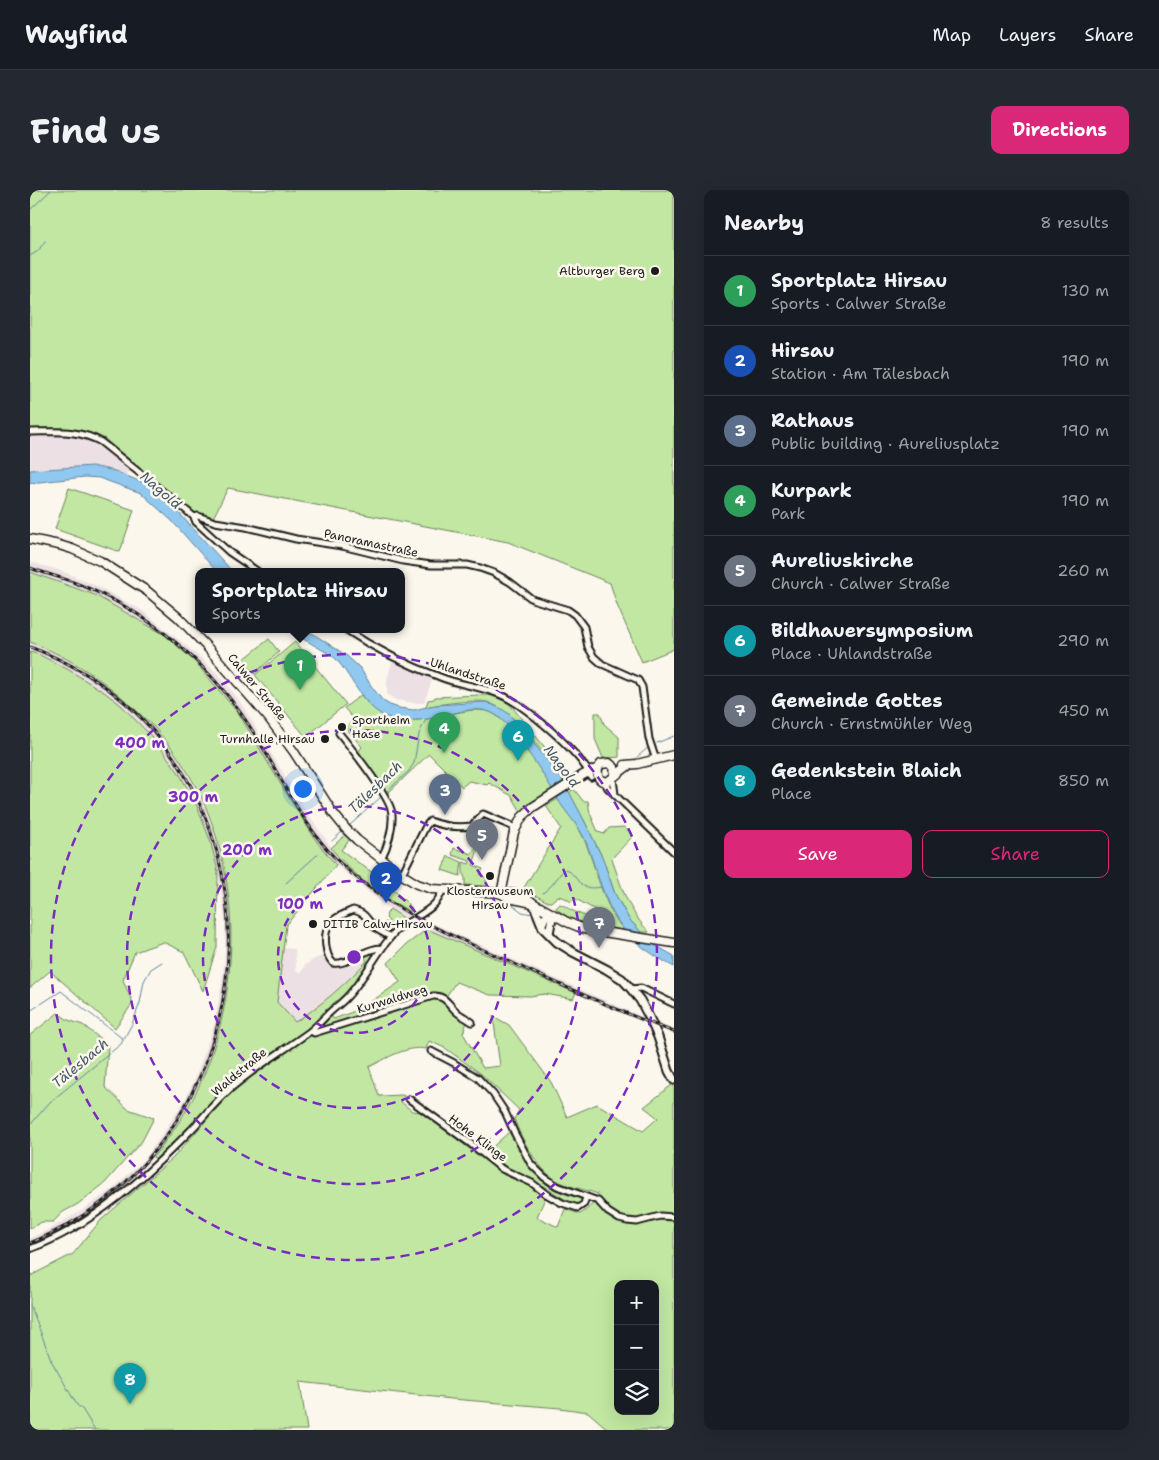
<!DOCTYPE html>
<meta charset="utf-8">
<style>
body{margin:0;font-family:"Shantell Sans",sans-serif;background:#242831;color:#f1f3f6}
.controls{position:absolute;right:15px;bottom:15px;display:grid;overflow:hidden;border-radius:10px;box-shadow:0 5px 20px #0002}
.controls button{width:45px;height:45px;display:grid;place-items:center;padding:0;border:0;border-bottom:1px solid #363941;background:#171b24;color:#f1f3f6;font:25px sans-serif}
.you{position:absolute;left:272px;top:598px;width:18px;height:18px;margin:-12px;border:4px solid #fff;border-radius:50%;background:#1a73e8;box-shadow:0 0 0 8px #1a73e833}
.badge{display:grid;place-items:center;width:32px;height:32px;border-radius:50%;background:#db2777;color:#fff;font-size:16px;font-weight:700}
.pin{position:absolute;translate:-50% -41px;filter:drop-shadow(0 1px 2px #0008)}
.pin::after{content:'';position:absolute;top:26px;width:18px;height:15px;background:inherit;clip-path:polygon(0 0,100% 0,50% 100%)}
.popup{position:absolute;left:165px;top:378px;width:210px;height:65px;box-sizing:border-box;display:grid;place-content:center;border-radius:10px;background:#171b24;filter:drop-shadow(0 1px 4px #0005);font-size:16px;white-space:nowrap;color:#9ea1a6}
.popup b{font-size:19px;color:#f1f3f6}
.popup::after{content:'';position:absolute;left:50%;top:100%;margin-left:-10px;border:10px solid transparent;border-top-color:#171b24}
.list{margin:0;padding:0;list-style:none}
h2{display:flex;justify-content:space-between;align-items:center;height:65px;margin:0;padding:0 20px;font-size:21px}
h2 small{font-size:16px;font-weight:400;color:#9ea1a6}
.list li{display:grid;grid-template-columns:32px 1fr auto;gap:15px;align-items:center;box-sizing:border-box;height:70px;padding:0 20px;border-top:1px solid #363941}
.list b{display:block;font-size:19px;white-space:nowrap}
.list p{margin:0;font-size:16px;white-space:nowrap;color:#9ea1a6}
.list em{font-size:16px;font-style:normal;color:#9ea1a6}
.actions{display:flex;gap:10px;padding:15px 20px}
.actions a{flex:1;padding:11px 0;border:1px solid #db2777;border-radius:10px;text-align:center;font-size:18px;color:#db2777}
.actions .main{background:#db2777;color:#fff}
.icon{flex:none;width:28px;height:28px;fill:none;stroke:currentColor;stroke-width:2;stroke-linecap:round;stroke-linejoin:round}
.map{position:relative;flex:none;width:644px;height:1240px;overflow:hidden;border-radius:10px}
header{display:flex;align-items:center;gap:30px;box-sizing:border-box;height:70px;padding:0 25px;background:#171b24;border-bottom:1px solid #363941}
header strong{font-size:24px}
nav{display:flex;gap:28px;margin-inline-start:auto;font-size:18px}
.intro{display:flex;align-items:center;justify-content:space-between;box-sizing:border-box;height:120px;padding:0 30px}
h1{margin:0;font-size:35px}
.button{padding:12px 22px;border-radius:10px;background:#db2777;color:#fff;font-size:18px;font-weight:700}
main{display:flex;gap:30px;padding:0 30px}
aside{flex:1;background:#171b24;border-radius:10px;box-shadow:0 5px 20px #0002}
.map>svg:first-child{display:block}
</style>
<header>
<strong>Wayfind</strong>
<nav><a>Map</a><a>Layers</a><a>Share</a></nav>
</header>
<div class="intro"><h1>Find us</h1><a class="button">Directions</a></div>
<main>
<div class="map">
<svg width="644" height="1240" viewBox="0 0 644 1240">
<rect width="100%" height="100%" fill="#fbf7ec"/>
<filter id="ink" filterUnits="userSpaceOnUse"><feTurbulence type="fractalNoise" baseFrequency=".02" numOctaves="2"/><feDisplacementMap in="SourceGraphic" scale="10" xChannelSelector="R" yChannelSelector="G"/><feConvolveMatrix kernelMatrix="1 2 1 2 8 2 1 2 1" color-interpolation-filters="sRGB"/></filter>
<g filter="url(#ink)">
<path fill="#ede0e4" d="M0,244H41L59,248L73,257L100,279L97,285L85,281L62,276L0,280Z
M0,372L32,381L69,397L113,421L170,467L192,488L211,513L276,621L294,647L312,672L334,690L380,722L395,730L612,827L611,831L397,739L360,719L306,675L287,652L253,598L65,405L0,382Z
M0,452L41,470L94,508L129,543L153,576L173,612L187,651L198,700L201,732V757L198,793L194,817L182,861L173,887L143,941L118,973L90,1002L54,1028L14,1050L0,1055V1048L19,1039L51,1021L85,997L116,967L132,945L156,908L165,889L184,835L192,793L195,761V730L188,681L180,650L167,616L149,583L124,549L91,515L74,502L39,480L10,465L0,462Z
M362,472L400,487L402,490L394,513H385L365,510L357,504V490Z
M253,758L265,759L266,780L271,783L275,775L286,768L294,766L301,774L310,777L333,765L337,771L315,793L284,820L265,833L247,812Z"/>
<path fill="#c1e7a2" stroke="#6e825f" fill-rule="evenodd" d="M0,0H644V459L612,472L587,415L580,393L478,352L198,298L182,330L158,319L75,249C47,235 31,238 0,239Z
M39,298L104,320L90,362L25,339Z
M0,382L65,405L135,445L166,473L209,524L253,598L287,652L306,675L256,735L247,812L265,832C292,815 315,794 337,771L333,765L343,762L344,764C333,787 314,805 296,822L304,829L330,819L370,792L358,773L376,755L397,739L546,803L543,809L515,804L500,806L460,805L426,792L415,808L429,823L439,827L433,843L453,878L470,876L463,826L479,835L521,892L537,927L567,914L613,941L628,928L614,917L643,894L644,895V1240H581L574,1236L558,1222L530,1218L422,1209L270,1192L277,1240H0V1086L43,1064L71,1030L143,968L204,899L200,891C176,919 152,945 126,970L123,967C143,943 161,916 173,887C209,801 211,699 174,613C163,589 147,563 129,543C123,535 115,529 108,522C77,492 40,467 0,452ZM399,851L415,858L450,883L489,920L484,929C492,950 507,978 526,990C538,997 554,999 568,1004C563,1014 560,1018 550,1024L535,1019L528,1037L507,1027L515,1008L500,996L474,985L391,922L382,921L370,911L374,906L373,905L349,906L339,877C356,869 376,855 396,859ZM588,1094H625V1221H588Z
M239,449L249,462L224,484L213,470Z
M265,452L316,514L276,547L225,485Z
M0,462L10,465L39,480L74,502L91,515L124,549L149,583L167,616L180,650L188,681L187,757L173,801L154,762L133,752L105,762L93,790L103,813L85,838L20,781L0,798Z
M331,505C355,538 387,532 422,524C434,521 447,518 460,522C480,530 512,580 523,599L491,622L482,606L459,593L457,595L439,591L432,597L399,564L357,604L328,562L332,557L316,538L323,528L314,518Z
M449,505H460L478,512L540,588L537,590L535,589L534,591C516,568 486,521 457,512C445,509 409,514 396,517L398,510L404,509L405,507Z
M565,523H570L574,534L589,547V567C584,568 579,567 573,568L565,549Z
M544,599L553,611H558L560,623L568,642L574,644L579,638L594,637L603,646L582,668C590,695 599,722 619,742H611L599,729L585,704L573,669L555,632L539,603Z
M528,609C538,623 548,635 555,651C566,678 574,719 594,740C572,737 543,735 526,718L530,714C534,715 537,718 541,720C549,724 557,727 566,729L569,722L544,708L541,712L535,708L528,706L521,712H518L493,699L531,638L516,616Z
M315,645L320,649L311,660L358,694L382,718L380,722C373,717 366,714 359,710C338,696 317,678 301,658Z
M424,658L442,664L445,658L448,659L443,675L453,679L450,685L457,688L456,691L458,696L435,695V688L433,684V672L439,674L440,671L422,665Z
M418,666L432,672L430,686L412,680Z
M360,719L377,730C366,737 358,742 346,735L347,732L352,735L355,732L357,733L359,731L356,728L357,726L356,725Z
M28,823L38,830L53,835L78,855L75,897L98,919L124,928L112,951L75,993L48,1014L33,1022L23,1032H12L0,1038V845Z
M479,942C490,960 503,987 522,998C530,1003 541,1006 551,1008L552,1012L550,1015H547L538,1011L506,992L477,977L457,962Z"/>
<path fill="#91c8ef" stroke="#62839b" d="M62,276L85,281L116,294L150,324L202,381H186L142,331L111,303L69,288L55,287L0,293V280Z
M256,439H276L317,466L330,478L342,497L353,511L360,515L369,518L384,520L405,515L456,512L472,519L479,524L502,551L534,592L555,632L573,669L585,704L599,729L620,752L644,766V777C625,766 604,754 591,736C573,711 567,680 556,652C549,635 536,624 527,608C517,589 505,572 492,554C486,545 479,536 470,528C448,510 423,526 398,529C389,530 377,531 368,530C335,526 324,488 305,468C300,464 294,461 289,458C278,452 267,445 256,439Z"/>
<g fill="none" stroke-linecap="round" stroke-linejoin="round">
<path stroke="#62839b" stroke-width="1" d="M0,20L21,0
M0,66L8,61L15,51
M627,553L644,546
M607,567L619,557
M355,603L379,581L384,573L389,544L396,529
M318,637L352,606
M302,651L313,641
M532,682L536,679C553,690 545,701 572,697
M256,693L288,664
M513,703L522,695L531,683
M482,714L492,722L502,724
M0,821L31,801L93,849
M0,935L20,912L91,854L102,834L110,813L114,791L121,779L132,772
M0,1115L22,1172L47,1215L52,1219L65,1240"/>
<defs>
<path id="street" d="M0,242C25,242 49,239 71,252L157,321L164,327L166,332L199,362L227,381
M164,327L168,326L185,332L216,337L266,349L312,356L373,371L401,375H437L450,378L464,383L480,392L502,409L538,420L545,425L554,437L558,457L564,467L572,474L608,490L612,497L619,549L626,570
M315,439C345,459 377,475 410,487C429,495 450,496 469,504C494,514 551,563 561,587
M309,543C321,558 361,607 362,624C363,638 358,656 351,669
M583,589L585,604
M574,591L578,598L644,662
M374,680L396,636L400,631C415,637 427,638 442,636L453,624L486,638
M351,758C334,758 317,776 303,773C295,765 293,745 299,735C304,727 315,724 323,720C339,724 335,730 346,738C350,742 356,744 361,747
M601,799L611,798L644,814
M281,841L284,843L403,806C416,805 419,816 428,823C432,826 438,829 442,832
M401,861L424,873L448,888L463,904L475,922L485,944L501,974L514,987L527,996L568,1011L578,1022L589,1029L597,1031L607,1032L630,1026L644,1027
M379,909L441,954L472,979L502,993L516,1004L532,1013L548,1018L554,1014L556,1007
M0,1059C63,1035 113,989 160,941C173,928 185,912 199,900C223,878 252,862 279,842C286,837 292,830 298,824C303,819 310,814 315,809C335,789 346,762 365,742C379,728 406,722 412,701"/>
<path id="secondary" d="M503,713L513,738L527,752L543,762L576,779L592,789L601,799L610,810L619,827L628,847L639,881L644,890
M512,734L515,727L520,723L522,728L519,743"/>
<path id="primary" d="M0,349L29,355L42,359L70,371L117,401L148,427L177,457L238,527L264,562L303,623L316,639L327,650L371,684L387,694L402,699L490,704L496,707L503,713L537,732L554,739L644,753
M595,575L607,574L644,565
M585,585L584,577L579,573L571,574C565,580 567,594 578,591C580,591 594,578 598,576
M471,704L484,642L492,627L503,617L553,585L568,578
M473,705L479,708L503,713"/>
</defs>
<use href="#street" stroke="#1c1c1c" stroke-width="9"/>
<use href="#secondary" stroke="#1c1c1c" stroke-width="11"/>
<use href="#primary" stroke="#1c1c1c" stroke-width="11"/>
<use href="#street" stroke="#fbf7ec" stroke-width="5"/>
<use href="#secondary" stroke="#fbf7ec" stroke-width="7"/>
<use href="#primary" stroke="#fbf7ec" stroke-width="8"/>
<defs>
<path id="rail" d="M0,378C14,383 29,387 43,392C121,421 185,478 227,548C251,587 274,637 306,669C358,721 419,744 485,774C538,798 590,822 644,842
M0,457C269,557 260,946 0,1053"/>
</defs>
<use href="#rail" stroke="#1c1c1c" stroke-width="3"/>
<use href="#rail" stroke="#fbf7ec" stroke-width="1" stroke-dasharray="4" stroke-linecap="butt"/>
</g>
</g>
<g fill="none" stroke="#7b2cbf" stroke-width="2.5" stroke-dasharray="9 6">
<circle cx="324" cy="767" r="76"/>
<circle cx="324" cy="767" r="151"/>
<circle cx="324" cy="767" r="227"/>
<circle cx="324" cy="767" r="303"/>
</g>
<g fill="#1c1c1c" stroke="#fbf7ec" stroke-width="2">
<circle cx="625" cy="81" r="5"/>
<circle cx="312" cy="537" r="5"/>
<circle cx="295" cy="549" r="5"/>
<circle cx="460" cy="686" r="5"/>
<circle cx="283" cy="734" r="5"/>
</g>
<g text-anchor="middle" stroke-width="5" stroke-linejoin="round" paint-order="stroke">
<g font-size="12" fill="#1c1c1c" stroke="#fbf7ec" text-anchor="end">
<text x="615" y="85">Altburger Berg</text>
<text x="322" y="534" text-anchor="start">Sportheim<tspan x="322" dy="14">Hase</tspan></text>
<text x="285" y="553">Turnhalle Hirsau</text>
<text x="460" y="705" text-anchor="middle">Klostermuseum<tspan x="460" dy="14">Hirsau</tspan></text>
<text x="293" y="738" text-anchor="start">DITIB Calw-Hirsau</text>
</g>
<g font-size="12" fill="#1c1c1c" stroke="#fbf7ec">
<text transform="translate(341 353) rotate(12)" y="4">Panoramastraße</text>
<text transform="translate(438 484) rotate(18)" y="4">Uhlandstraße</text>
<text transform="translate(227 497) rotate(50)" y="4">Calwer Straße</text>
<text transform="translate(362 809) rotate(-17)" y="4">Kurwaldweg</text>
<text transform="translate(209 882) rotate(-40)" y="4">Waldstraße</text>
<text transform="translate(448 948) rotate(37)" y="4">Hohe Klinge</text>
</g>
<g font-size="14" font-style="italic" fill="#455866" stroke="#fbf7ec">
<text transform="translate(131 300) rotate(41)" y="5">Nagold</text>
<text transform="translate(532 576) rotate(53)" y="5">Nagold</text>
<text transform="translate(345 597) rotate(-44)" y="5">Tälesbach</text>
<text transform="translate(50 873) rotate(-40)" y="5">Tälesbach</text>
</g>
</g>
<circle cx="324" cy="767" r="8" fill="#7b2cbf" stroke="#fbf7ec" stroke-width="2.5"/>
<g font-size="15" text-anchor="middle" font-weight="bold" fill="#7b2cbf" stroke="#fbf7ec" stroke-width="5" stroke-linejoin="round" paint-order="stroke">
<text x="110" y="558">400 m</text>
<text x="163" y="612">300 m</text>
<text x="217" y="665">200 m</text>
<text x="270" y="719">100 m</text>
</g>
</svg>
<div class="controls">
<button>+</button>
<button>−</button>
<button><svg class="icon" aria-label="layers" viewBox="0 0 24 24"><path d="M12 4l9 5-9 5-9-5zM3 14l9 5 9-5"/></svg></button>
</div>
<div class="you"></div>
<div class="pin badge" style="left:270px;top:500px;background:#2e9e5b">1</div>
<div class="popup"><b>Sportplatz Hirsau</b>Sports</div>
<div class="pin badge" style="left:356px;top:713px;background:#1a4fb4">2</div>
<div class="pin badge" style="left:415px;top:625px;background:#5c6f8a">3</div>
<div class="pin badge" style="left:414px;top:563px;background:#2e9e5b">4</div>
<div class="pin badge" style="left:452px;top:670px;background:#6b7280">5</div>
<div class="pin badge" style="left:488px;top:571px;background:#0f9aa8">6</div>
<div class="pin badge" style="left:569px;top:758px;background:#6b7280">7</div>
<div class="pin badge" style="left:100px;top:1214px;background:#0f9aa8">8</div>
</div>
<aside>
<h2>Nearby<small>8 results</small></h2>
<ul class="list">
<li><span class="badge" style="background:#2e9e5b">1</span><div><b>Sportplatz Hirsau</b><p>Sports · Calwer Straße</p></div><em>130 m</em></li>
<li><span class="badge" style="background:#1a4fb4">2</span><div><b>Hirsau</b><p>Station · Am Tälesbach</p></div><em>190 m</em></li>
<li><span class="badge" style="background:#5c6f8a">3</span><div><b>Rathaus</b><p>Public building · Aureliusplatz</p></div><em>190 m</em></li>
<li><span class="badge" style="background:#2e9e5b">4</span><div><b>Kurpark</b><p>Park</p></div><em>190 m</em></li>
<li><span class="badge" style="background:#6b7280">5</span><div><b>Aureliuskirche</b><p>Church · Calwer Straße</p></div><em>260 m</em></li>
<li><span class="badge" style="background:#0f9aa8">6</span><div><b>Bildhauersymposium</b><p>Place · Uhlandstraße</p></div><em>290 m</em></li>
<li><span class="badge" style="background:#6b7280">7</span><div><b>Gemeinde Gottes</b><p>Church · Ernstmühler Weg</p></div><em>450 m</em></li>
<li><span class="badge" style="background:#0f9aa8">8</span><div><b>Gedenkstein Blaich</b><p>Place</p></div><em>850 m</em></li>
</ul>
<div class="actions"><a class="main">Save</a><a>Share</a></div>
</aside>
</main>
